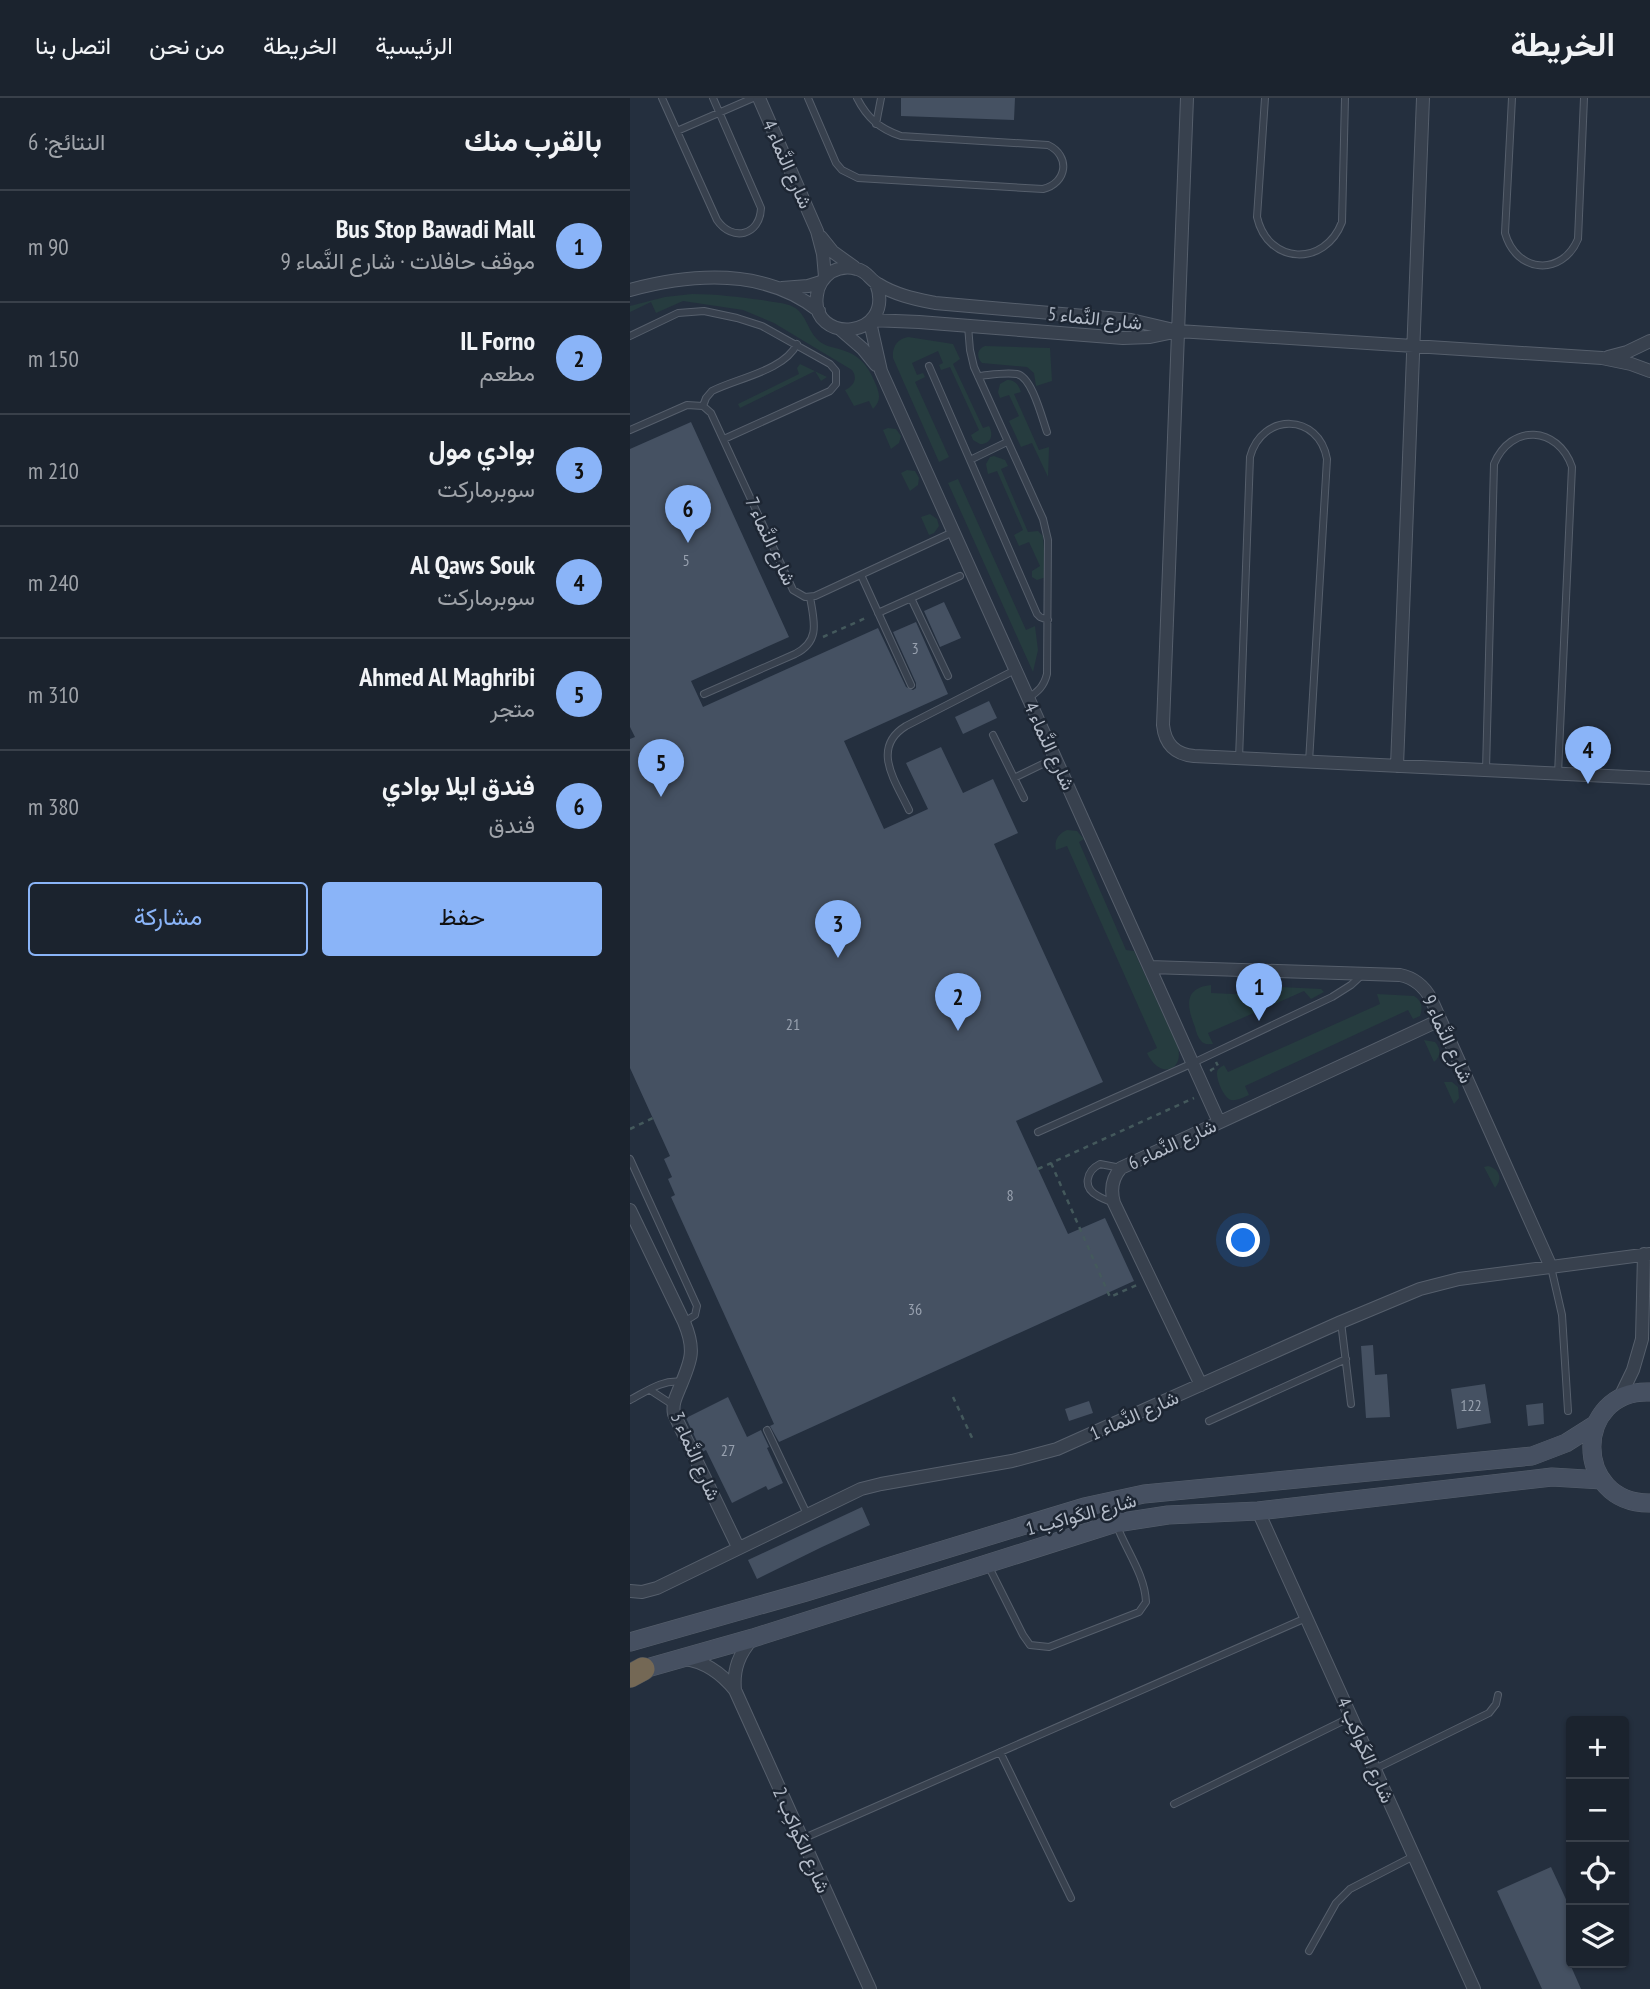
<!DOCTYPE html>
<html lang="ar">
<meta charset="utf-8">
<style>
body{margin:0;font-family:"PT Sans Narrow",Vazirmatn,sans-serif;background:#282f3a;color:#f1f3f6;direction:rtl}
.controls{position:absolute;right:21px;bottom:21px;display:grid;overflow:hidden;border-radius:7px;box-shadow:0 2px 5px #0004}
.controls button{width:63px;height:63px;display:grid;place-items:center;padding:0;border:0;border-bottom:2px solid #39404a;background:#1b232e;color:#f1f3f6;font:35px sans-serif}
.you{position:absolute;left:614px;top:1143px;width:24px;height:24px;margin:-18px;border:5px solid #fff;border-radius:50%;background:#1a73e8;box-shadow:0 0 0 10px #1a73e833}
.badge{display:grid;place-items:center;width:46px;height:46px;border-radius:50%;background:#8ab4f8;color:#111;font-size:23px;font-weight:700}
.pin{position:absolute;translate:-50% -58px;filter:drop-shadow(0 2px 4px #0008)}
.pin::after{content:'';position:absolute;top:37px;width:24px;height:21px;background:inherit;clip-path:polygon(0 0,100% 0,50% 100%)}
.list{margin:0;padding:0;list-style:none}
h2{display:flex;justify-content:space-between;align-items:center;height:91px;margin:0;padding:0 28px;font-size:30px}
h2 small{font-size:23px;font-weight:400;color:#a0a4aa}
.list li{display:grid;grid-template-columns:46px 1fr auto;gap:21px;align-items:center;box-sizing:border-box;height:112px;padding:0 28px;border-top:2px solid #39404a}
.list b{display:block;font-size:26px;white-space:nowrap}
.list p{margin:0;font-size:23px;white-space:nowrap;color:#a0a4aa}
.list em{font-size:23px;font-style:normal;color:#a0a4aa}
.actions{display:flex;gap:14px;padding:21px 28px}
.actions a{flex:1;padding:16px 0;border:2px solid #8ab4f8;border-radius:7px;text-align:center;font-size:24px;color:#8ab4f8}
.actions .main{background:#8ab4f8;color:#111}
.icon{flex:none;width:38px;height:38px;fill:none;stroke:currentColor;stroke-width:2;stroke-linecap:round;stroke-linejoin:round}
.map{position:relative;flex:none;width:1020px;height:1891px;overflow:hidden;direction:ltr}
header{display:flex;align-items:center;gap:42px;box-sizing:border-box;height:98px;padding:0 35px;background:#1b232e;border-bottom:2px solid #39404a}
header strong{font-size:33px}
nav{display:flex;gap:38px;margin-inline-start:auto;font-size:24px}
main{display:flex}
aside{flex:1;background:#1b232e}
.map>svg:first-child{display:block}
</style>
<header>
<strong>الخريطة</strong>
<nav><a>الرئيسية</a><a>الخريطة</a><a>من نحن</a><a>اتصل بنا</a></nav>
</header>
<main>
<div class="map">
<svg width="1020" height="1891" viewBox="0 0 1020 1891">
<rect width="100%" height="100%" fill="#242f3e"/>
<path fill="#263c3f" d="M62,196C86,196 108,199 132,202C141,204 150,204 159,207C177,213 176,232 189,243C195,248 202,249 209,251C230,257 238,267 246,287C250,297 251,303 243,311L239,303L224,308L215,292C224,288 228,280 222,272L144,225L113,212L53,203L26,215L21,204L0,214V208L35,199Z
M278,239L323,246L330,261L323,266L353,330L359,328C364,337 361,346 350,346L343,342L341,337L349,332L320,269L311,272L309,267L313,265L308,253L282,265L287,277L293,275L295,279L285,284L319,359L309,364L263,260C262,249 267,241 278,239Z
M355,248L420,250L422,283L406,288L404,275L397,269L352,265C346,259 347,251 355,248Z
M170,266L197,279L191,283L185,273L110,310L108,306L169,276L167,270Z
M377,282C385,282 388,286 391,294L384,296L409,352L419,349L418,379L402,345L391,349L379,323L389,318L379,297L370,300L368,294L370,286Z
M258,330L266,331L271,338L269,345L261,351L253,332Z
M364,358L375,362L378,368L371,371L398,434L408,433L413,438L416,479L407,482L402,479V473L410,468L399,444L389,448L384,437L393,432L367,373L358,376L356,366L360,359Z
M277,372L285,373L289,380L288,387L280,393L271,375Z
M328,381L396,532L405,528L408,552L403,574L318,385Z
M300,416L307,421L309,428L304,435L299,437L291,419Z
M437,732L447,733L454,741L449,744L496,852L504,853L548,949C554,974 529,981 517,955L527,950L437,748L426,752C424,742 428,736 437,732Z
M581,887V895L649,898L650,889L691,891L694,894L681,901L674,893L578,935L583,946C578,946 576,947 572,944C568,940 566,934 565,929C557,909 553,890 581,887Z
M747,896L784,898C792,903 793,909 790,918L783,921L778,912L615,988L619,997C614,999 607,1003 601,1002C594,1000 587,983 587,976C587,970 590,970 594,967L598,974L750,906Z
M794,942L805,944C811,951 811,958 804,964Z
M814,984H822L828,989L829,1000L824,1006Z
M858,1068C870,1071 873,1081 865,1090L854,1069Z"/>
<path fill="#455162" d="M271,0H385L384,22L271,18Z
M61,324L159,539L61,583L73,609L248,530L276,589L283,592L286,590V585L263,534L286,524L318,596L214,643L254,731L298,711L276,665L311,649L333,695L363,681L388,735L364,746L473,984L386,1023L438,1136L475,1120L504,1183L149,1344L140,1328L144,1326L41,1099L45,1097L38,1081L42,1079L34,1061L40,1058L0,970V641L5,639L0,629V351Z
M314,504L331,540L310,549L294,513Z
M359,603L367,620L333,636L325,619Z
M743,1247L745,1277L757,1276L760,1319L736,1320L731,1248Z
M855,1286L861,1325L827,1331L821,1291Z
M98,1299L117,1339L131,1332L139,1349L137,1350L153,1385L138,1392L136,1388L102,1405L76,1352L72,1354L56,1320Z
M459,1303L463,1315L439,1323L435,1311Z
M913,1305L914,1326L898,1328L896,1307Z
M232,1409L240,1427L192,1449L127,1481L118,1462Z
M921,1769L941,1812V1865L940,1866L951,1891H912L867,1793Z"/>
<g fill="none" stroke-linecap="round" stroke-linejoin="round">
<defs>
<path id="lane" d="M32,0L87,122C102,144 130,138 131,110L83,0
M178,0L206,65L212,72L228,80L413,91C437,85 441,58 418,47L271,38C250,31 237,20 227,0
M635,0L627,119C638,167 695,169 712,124L715,0
M882,0L875,135C886,175 932,179 948,141L954,0
M246,26L251,0
M47,33L123,0
M338,228L340,252L344,269L413,421L418,442L417,576C414,588 408,594 398,600
M0,238L48,215L74,213L107,220L132,228L200,266L206,273V286L200,293L94,341
M299,268L407,516L410,519L418,522
M348,278C360,277 375,274 387,276C402,279 412,320 417,334
M73,308L76,300L82,293C107,280 154,273 167,246
M0,332L57,307L73,308L81,315L163,492L175,499L185,498L323,434
M340,362L377,344
M231,477L281,587
M281,500L318,578
M248,515L330,478
M74,596L165,556C191,543 184,523 180,499
M363,637L394,700
M609,661L620,359C632,314 689,315 697,361L679,664
M856,672L864,366C881,325 928,328 942,369L928,676
M384,680L425,660
M279,712C266,684 240,650 276,628L385,572
M408,1034L563,965L702,899L721,887L733,876
M0,1061L67,1208L65,1217L54,1224
M484,1105C479,1103 473,1101 468,1098C452,1090 456,1073 470,1066L491,1070
M921,1169L932,1217L938,1313
M711,1224L721,1306
M20,1292L43,1307
M0,1302C17,1293 33,1281 52,1284
M579,1323L716,1261
M137,1332L177,1416
M358,1467L393,1537L400,1547L419,1549L509,1514L516,1504C515,1477 496,1452 487,1428
M370,1654L441,1800
M745,1671L859,1615L866,1606L868,1597
M544,1706L721,1619
M172,1741L676,1520
M679,1853L706,1805L720,1791L784,1758"/>
<path id="street" d="M129,0L187,133L193,156L195,179
M557,0L533,627C535,646 545,656 564,658L1020,680
M191,139L203,154L224,169
M246,185C267,242 179,247 187,197C188,187 193,180 201,174C208,170 218,168 227,171C237,173 240,182 248,186C265,197 286,201 305,205L501,222L548,233L972,260L1001,266L1020,273
M152,190L178,188L191,184
M0,192C63,175 135,170 189,213
M241,222L289,224L493,240L520,239L544,234
M240,224L251,273L589,1024
M211,232L233,251L246,267
M978,259L997,254L1020,243
M767,668L793,0
M520,869L770,877C785,880 794,888 801,901L921,1169
M0,1112L54,1224C66,1252 61,1263 50,1289C46,1299 42,1306 44,1316L108,1449
M571,1287L484,1105C480,1091 482,1080 491,1070L810,922
M989,1301L1003,1272L1012,1241L1014,1156
M628,1413L844,1891
M0,1493L12,1494L27,1490L231,1391L251,1386L382,1363L427,1351L711,1224L790,1191L829,1181L1020,1156
M55,1561C77,1564 92,1576 105,1592L240,1891
M105,1592C103,1571 109,1556 123,1540"/>
<path id="secondary" d="M1020,1294C943,1291 942,1406 1020,1405
M0,1544L176,1494L454,1409L514,1396L902,1358L936,1345L966,1326
M3,1574L123,1540L486,1425L538,1417L628,1413L922,1379L972,1382"/>
<path id="highway" d="M0,1578L13,1571"/>
</defs>
<use href="#lane" stroke="#565f6c" stroke-width="8"/>
<use href="#street" stroke="#565f6c" stroke-width="14"/>
<use href="#secondary" stroke="#565f6c" stroke-width="19"/>
<use href="#highway" stroke="#434c59" stroke-width="24"/>
<path stroke="#44595c" stroke-width="2.5" stroke-dasharray="5 5" stroke-linecap="butt" d="M193,539L238,519
M582,973L581,972L588,968L586,964
M0,1031L23,1020
M421,1065L480,1199L507,1187
M408,1071L564,1000
M323,1299L344,1344"/>
<use href="#lane" stroke="#38414e" stroke-width="6"/>
<use href="#street" stroke="#38414e" stroke-width="12"/>
<use href="#secondary" stroke="#465061" stroke-width="18"/>
<use href="#highway" stroke="#746855" stroke-width="23"/>
</g>
<g text-anchor="middle" stroke-width="5" stroke-linejoin="round" paint-order="stroke">
<g font-size="16" fill="#98a1af">
<text x="56" y="468">5</text>
<text x="285" y="556">3</text>
<text x="163" y="932">21</text>
<text x="380" y="1103">8</text>
<text x="285" y="1217">36</text>
<text x="841" y="1313">122</text>
<text x="98" y="1358">27</text>
</g>
<g font-size="19" fill="#b4bcc9" stroke="#1d2633">
<text transform="translate(158 66) rotate(66)" y="7">شارع النَّماء 4</text>
<text transform="translate(465 220) rotate(6)" y="7">شارع النَّماء 5</text>
<text transform="translate(141 443) rotate(65)" y="7">شارع النَّماء 7</text>
<text transform="translate(420 648) rotate(65)" y="7">شارع النَّماء 4</text>
<text transform="translate(818 941) rotate(65)" y="7">شارع النَّماء 9</text>
<text transform="translate(542 1046) rotate(-25)" y="7">شارع النَّماء 6</text>
<text transform="translate(504 1317) rotate(-24)" y="7">شارع النَّماء 1</text>
<text transform="translate(66 1358) rotate(66)" y="7">شارع النَّماء 3</text>
<text transform="translate(451 1416) rotate(-15)" y="7">شارع الكَواكِب 1</text>
<text transform="translate(736 1652) rotate(66)" y="7">شارع الكَواكِب 4</text>
<text transform="translate(172 1742) rotate(66)" y="7">شارع الكَواكِب 2</text>
</g>
</g>
</svg>
<div class="controls">
<button>+</button>
<button>−</button>
<button><svg class="icon" aria-label="locate" viewBox="0 0 24 24"><circle cx="12" cy="12" r="6"/><path d="M12 2v4M12 18v4M2 12h4M18 12h4"/></svg></button>
<button><svg class="icon" aria-label="layers" viewBox="0 0 24 24"><path d="M12 4l9 5-9 5-9-5zM3 14l9 5 9-5"/></svg></button>
</div>
<div class="you"></div>
<div class="pin badge" style="left:629px;top:923px">1</div>
<div class="pin badge" style="left:328px;top:933px">2</div>
<div class="pin badge" style="left:208px;top:860px">3</div>
<div class="pin badge" style="left:958px;top:686px">4</div>
<div class="pin badge" style="left:31px;top:699px">5</div>
<div class="pin badge" style="left:58px;top:445px">6</div>
</div>
<aside>
<h2>بالقرب منك<small>النتائج: 6</small></h2>
<ul class="list">
<li><span class="badge">1</span><div><b>Bus Stop Bawadi Mall</b><p>موقف حافلات · شارع النَّماء 9</p></div><em>90 m</em></li>
<li><span class="badge">2</span><div><b>IL Forno</b><p>مطعم</p></div><em>150 m</em></li>
<li><span class="badge">3</span><div><b>بوادي مول</b><p>سوبرماركت</p></div><em>210 m</em></li>
<li><span class="badge">4</span><div><b>Al Qaws Souk</b><p>سوبرماركت</p></div><em>240 m</em></li>
<li><span class="badge">5</span><div><b>Ahmed Al Maghribi</b><p>متجر</p></div><em>310 m</em></li>
<li><span class="badge">6</span><div><b>فندق ايلا بوادي</b><p>فندق</p></div><em>380 m</em></li>
</ul>
<div class="actions"><a class="main">حفظ</a><a>مشاركة</a></div>
</aside>
</main>
